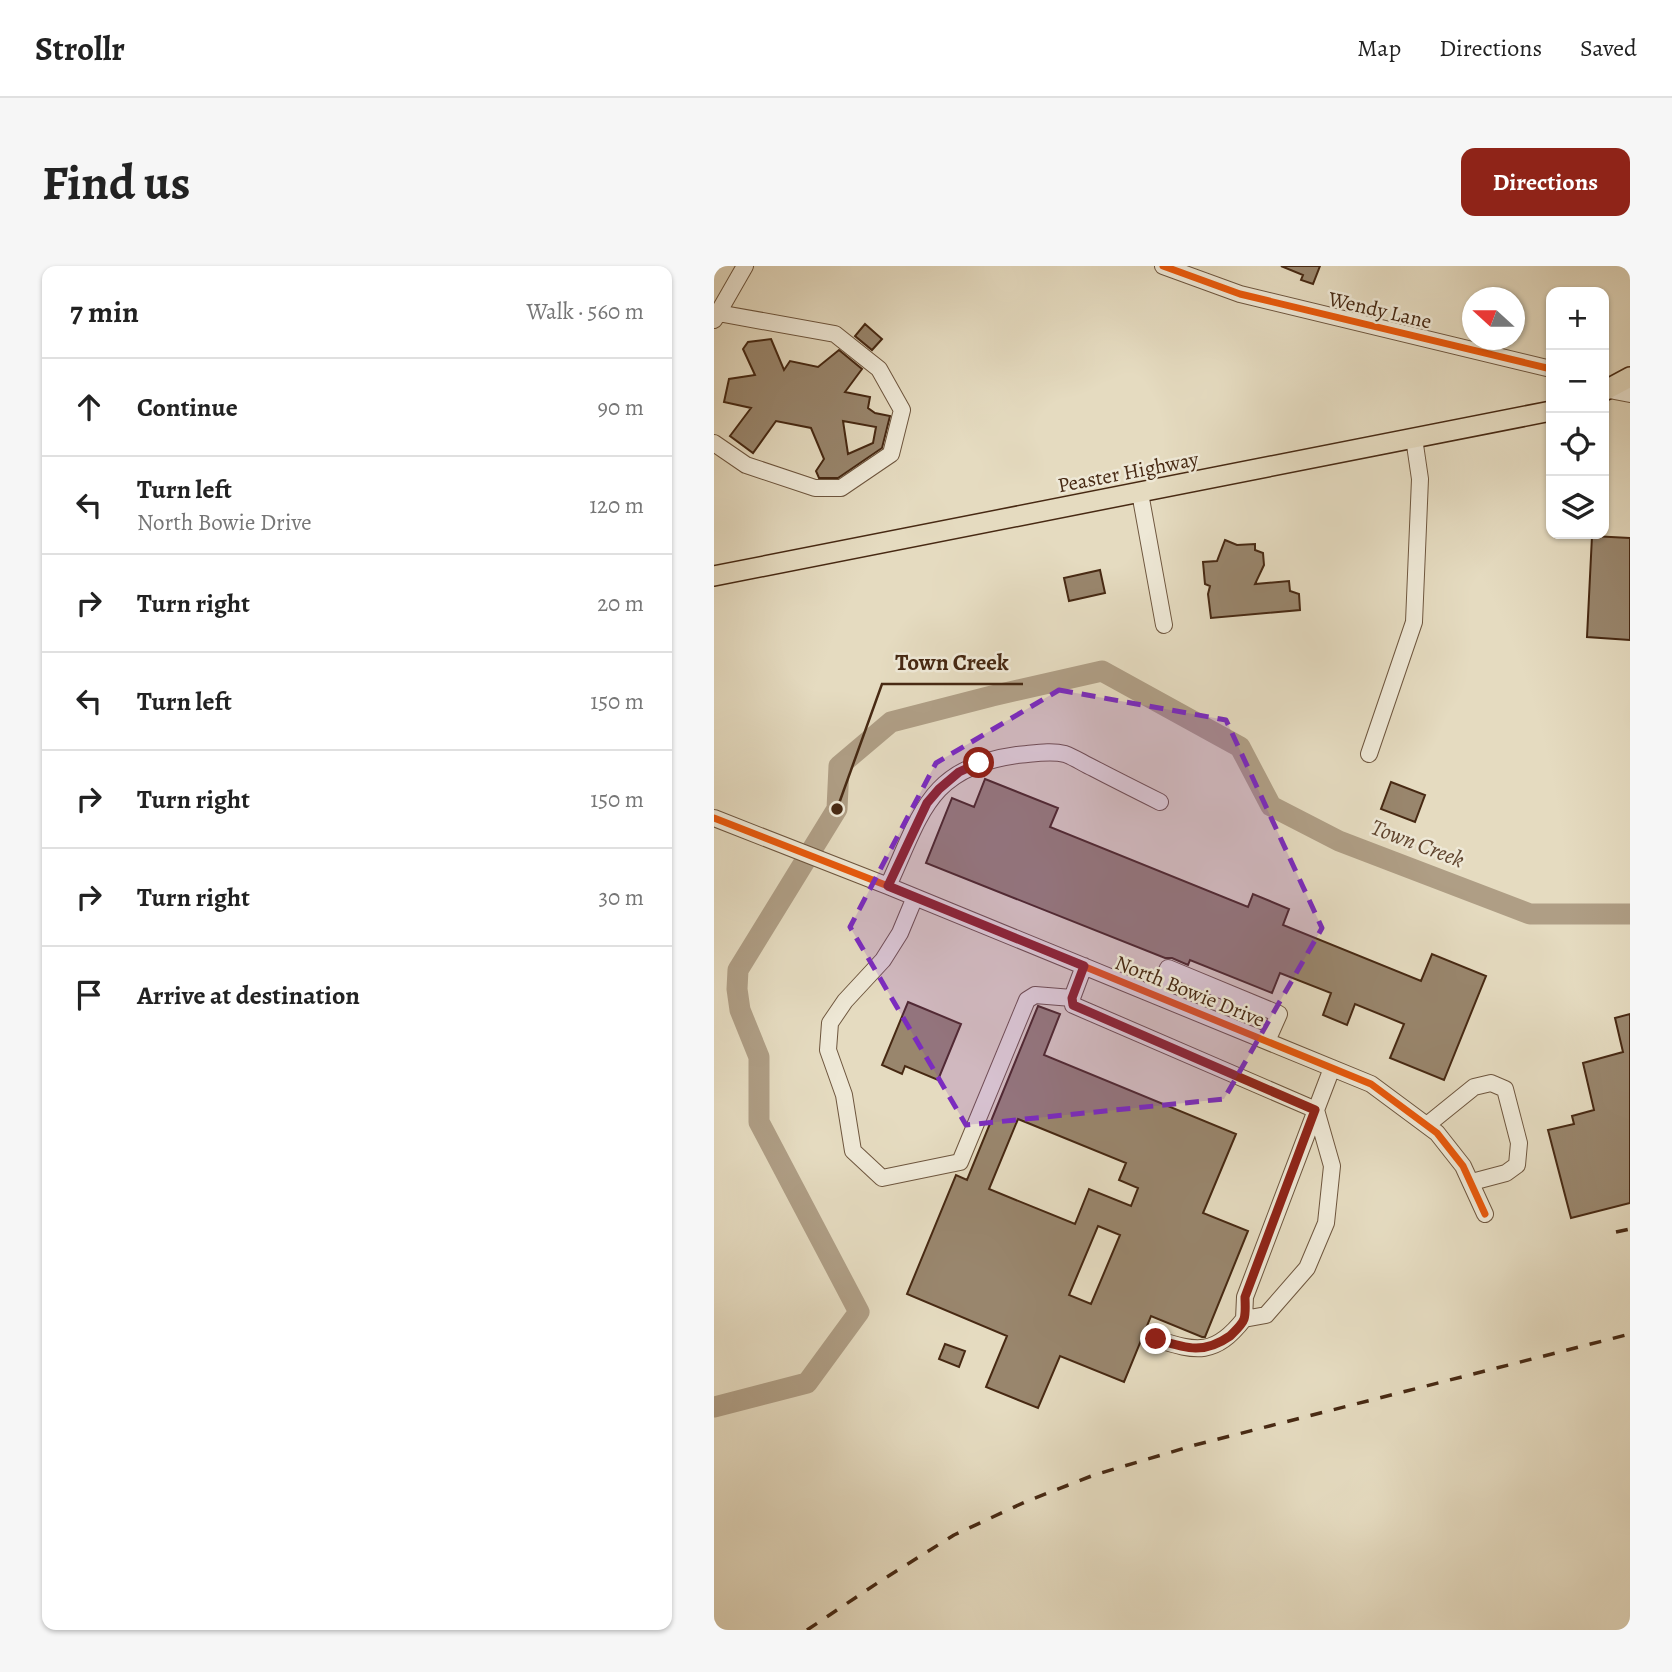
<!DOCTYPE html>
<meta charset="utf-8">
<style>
body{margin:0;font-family:Alegreya,serif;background:#f6f6f6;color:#222}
.controls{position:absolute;right:21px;top:21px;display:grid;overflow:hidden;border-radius:14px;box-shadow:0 2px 5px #0004}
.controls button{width:63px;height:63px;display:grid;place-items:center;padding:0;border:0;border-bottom:2px solid #e0e0e0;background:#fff;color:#222;font:35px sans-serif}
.compass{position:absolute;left:748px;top:21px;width:63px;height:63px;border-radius:50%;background:#fff;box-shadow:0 2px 5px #0004;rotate:291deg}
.stop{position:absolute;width:21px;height:21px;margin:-16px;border:5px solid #8f2418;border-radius:50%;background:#fff}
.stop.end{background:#8f2418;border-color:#fff;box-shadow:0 2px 7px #0008}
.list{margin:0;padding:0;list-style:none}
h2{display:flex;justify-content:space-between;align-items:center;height:91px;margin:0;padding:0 28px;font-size:30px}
h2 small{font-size:23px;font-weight:400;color:#767676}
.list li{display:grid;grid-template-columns:46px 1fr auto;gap:21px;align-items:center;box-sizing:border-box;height:98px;padding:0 28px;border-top:2px solid #e0e0e0}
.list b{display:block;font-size:26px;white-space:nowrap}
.list p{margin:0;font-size:23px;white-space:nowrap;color:#767676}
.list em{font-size:23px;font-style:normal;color:#767676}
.icon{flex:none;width:38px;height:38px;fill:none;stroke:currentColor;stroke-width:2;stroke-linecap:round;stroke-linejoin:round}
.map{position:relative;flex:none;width:916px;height:1364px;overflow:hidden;border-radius:14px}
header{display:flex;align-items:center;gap:42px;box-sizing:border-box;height:98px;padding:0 35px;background:#fff;border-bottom:2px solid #e0e0e0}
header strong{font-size:33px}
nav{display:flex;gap:38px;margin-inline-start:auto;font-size:24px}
.intro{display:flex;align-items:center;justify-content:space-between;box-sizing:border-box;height:168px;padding:0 42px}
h1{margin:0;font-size:49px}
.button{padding:18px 32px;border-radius:14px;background:#8f2418;color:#fff;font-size:24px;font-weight:700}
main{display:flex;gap:42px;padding:0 42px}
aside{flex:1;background:#fff;border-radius:14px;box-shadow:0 2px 5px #0004}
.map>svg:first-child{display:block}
</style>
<header>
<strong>Strollr</strong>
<nav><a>Map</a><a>Directions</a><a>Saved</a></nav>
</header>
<div class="intro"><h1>Find us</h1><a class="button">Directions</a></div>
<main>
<aside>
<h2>7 min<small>Walk · 560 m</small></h2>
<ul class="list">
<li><svg class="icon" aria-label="ahead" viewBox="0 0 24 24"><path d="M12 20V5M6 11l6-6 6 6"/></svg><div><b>Continue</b></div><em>90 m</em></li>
<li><svg class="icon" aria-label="left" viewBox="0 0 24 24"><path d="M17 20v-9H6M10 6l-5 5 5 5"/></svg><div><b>Turn left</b><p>North Bowie Drive</p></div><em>120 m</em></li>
<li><svg class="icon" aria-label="right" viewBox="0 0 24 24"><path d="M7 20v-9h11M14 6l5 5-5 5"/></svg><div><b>Turn right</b></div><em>20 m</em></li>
<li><svg class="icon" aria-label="left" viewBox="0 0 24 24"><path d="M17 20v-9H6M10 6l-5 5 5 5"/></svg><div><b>Turn left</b></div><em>150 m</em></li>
<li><svg class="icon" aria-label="right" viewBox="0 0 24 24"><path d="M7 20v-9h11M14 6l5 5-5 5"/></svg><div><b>Turn right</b></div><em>150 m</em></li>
<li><svg class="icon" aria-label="right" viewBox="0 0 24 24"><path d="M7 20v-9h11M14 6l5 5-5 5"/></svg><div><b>Turn right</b></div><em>30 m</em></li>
<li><svg class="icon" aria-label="arrive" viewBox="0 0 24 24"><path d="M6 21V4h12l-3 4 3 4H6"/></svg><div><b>Arrive at destination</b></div></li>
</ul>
</aside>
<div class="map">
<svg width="916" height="1364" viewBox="0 0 916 1364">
<rect width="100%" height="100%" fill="#e5dbc0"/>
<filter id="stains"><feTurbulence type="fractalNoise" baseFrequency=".00286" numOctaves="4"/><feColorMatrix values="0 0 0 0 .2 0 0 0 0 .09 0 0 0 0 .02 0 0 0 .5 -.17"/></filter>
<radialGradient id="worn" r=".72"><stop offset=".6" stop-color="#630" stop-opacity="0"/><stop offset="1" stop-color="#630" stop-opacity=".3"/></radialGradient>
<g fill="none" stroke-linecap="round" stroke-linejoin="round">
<path stroke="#af9e85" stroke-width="21" d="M0,1141L93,1117L145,1046L45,856V791L26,744L23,723L24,704L123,543L125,500L177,456L278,430L388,405L526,481L557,540L625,575L816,648H916"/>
</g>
<path fill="#99866d" stroke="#472913" stroke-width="2" fill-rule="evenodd" d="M567,0H606L599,18L587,14L589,9Z
M151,58L168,73L158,84L141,70Z
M57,73L70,104L76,95L104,101L125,84L148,103L131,126L156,131L154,142L161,147L176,150L168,182L124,212H105L102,205L110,193L97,162L62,155L39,187L16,170L37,142L10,136L15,113L41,109L29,83L34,76ZM129,155L162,161L159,177L134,188Z
M878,270L916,272V374L873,371Z
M511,274L523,279L541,278V284L549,287L550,299L541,318L575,315L576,325L585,328L586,344L497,352L494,328L496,320L491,318L489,296L503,295Z
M386,304L391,327L355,335L350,312Z
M271,513L344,542L336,561L534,641L539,628L575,643L569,659L707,715L718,688L772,710L730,814L676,792L690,758L641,738L633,759L609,749L617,727L566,707L558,727L476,694L474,699L458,692H451L212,597L238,532L260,541Z
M677,516L711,529L701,556L667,543Z
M194,736L247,758L224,814L191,800L188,808L168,799Z
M324,740L346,748L330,789L522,868L489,947L534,965L491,1071H488L437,1050L410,1116L346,1090L324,1142L272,1121L293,1070L193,1028L242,909L253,914ZM304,853L412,897L405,914L424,922L417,940L375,923L361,958L275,923ZM384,960L406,969L377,1038L355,1029Z
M916,748V937L857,952L834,864L860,858L858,850L880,844L869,797L909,786L901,752Z
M231,1078L251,1085L245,1101L225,1093Z"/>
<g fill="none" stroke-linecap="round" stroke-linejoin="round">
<defs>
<path id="minor" d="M449,0L526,28L837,103
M0,54L31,0
M890,123L916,128
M0,177L32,199L101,222H127L177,188L188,144L165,103L121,68L4,47
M426,227L450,359
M655,488L700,356L706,213L700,172
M0,552L174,620L657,818L723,867L749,900L771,948
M174,620C207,549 214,501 303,489C318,488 336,484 351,488C360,491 370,498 379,502C402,514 424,525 446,536
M201,631L186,667L169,694L131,735L116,757L114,784L130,829L139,885L168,912L246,896L313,734L321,729L358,732
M370,700L358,732L359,739L602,844L531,1031L530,1053L552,1049L593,1002L612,957L618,900L602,844L618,802
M442,730L454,702L565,748L553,775
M713,859L760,821L777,817L791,823L805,877L803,899L792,907L758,916
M442,1073C483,1086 501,1090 530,1053"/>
<path id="major" d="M890,125L916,111
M0,310L837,145"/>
</defs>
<use href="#minor" stroke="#6e563e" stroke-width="18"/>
<use href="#major" stroke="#472913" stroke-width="22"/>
<use href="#minor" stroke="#eee8d6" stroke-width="16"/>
<use href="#major" stroke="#e5dbc0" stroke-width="19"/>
<path stroke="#472913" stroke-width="3.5" stroke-dasharray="12 12" stroke-linecap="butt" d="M902,966L916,963
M93,1364L165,1316L240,1269L311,1236L380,1209L481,1179L916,1068"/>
<defs>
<path id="cycleway" d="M449,0L526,28L837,103
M0,552L174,620L657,818L723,867L749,900L771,948"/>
</defs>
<use href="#cycleway" stroke="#eee8d6" stroke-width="11"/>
<use href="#cycleway" stroke="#e8590c" stroke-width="7"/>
</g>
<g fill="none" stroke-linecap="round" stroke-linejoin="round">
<path stroke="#8f2418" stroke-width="9" d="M265,497L245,506L225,523L213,537L174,620L370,700L358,732L359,739L601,844L531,1031C531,1037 532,1047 530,1053C528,1059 520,1066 516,1070C489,1089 471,1082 442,1073"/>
</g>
<path fill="#7b2cbf" fill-opacity="0.2" stroke="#7b2cbf" stroke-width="5" stroke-dasharray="14 9" stroke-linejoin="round" d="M345,424L512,454L608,662L510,833L252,859L136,661L222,497Z"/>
<g text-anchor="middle" stroke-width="5" stroke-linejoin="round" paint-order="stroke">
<g font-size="21" fill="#472913" stroke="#eee8d6">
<text transform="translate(666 44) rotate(13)" y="7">Wendy Lane</text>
<text transform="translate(414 206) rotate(-11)" y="7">Peaster Highway</text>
<text transform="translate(476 725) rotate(22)" y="7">North Bowie Drive</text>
</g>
<g font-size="23" font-style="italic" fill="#614630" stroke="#eee8d6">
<text transform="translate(704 577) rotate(21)" y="8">Town Creek</text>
</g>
</g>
<path fill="none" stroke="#472913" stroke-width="2.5" d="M123 543L168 418H309"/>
<circle fill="#472913" stroke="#eee8d6" stroke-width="2.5" cx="123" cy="543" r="7"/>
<g font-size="23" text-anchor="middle" font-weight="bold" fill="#472913" stroke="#eee8d6" stroke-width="5" stroke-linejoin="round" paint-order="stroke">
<text x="238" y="404">Town Creek</text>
</g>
<rect width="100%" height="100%" filter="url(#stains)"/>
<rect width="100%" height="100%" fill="url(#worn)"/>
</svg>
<div class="controls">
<button>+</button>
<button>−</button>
<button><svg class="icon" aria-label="locate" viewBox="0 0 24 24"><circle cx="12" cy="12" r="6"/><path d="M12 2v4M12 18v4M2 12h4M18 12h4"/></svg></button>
<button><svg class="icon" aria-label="layers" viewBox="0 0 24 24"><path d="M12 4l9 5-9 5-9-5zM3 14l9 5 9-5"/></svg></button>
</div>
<svg class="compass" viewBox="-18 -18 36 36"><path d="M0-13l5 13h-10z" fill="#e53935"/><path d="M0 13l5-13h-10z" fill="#767676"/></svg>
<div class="stop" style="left:265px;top:497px"></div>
<div class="stop end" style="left:442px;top:1073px"></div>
</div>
</main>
